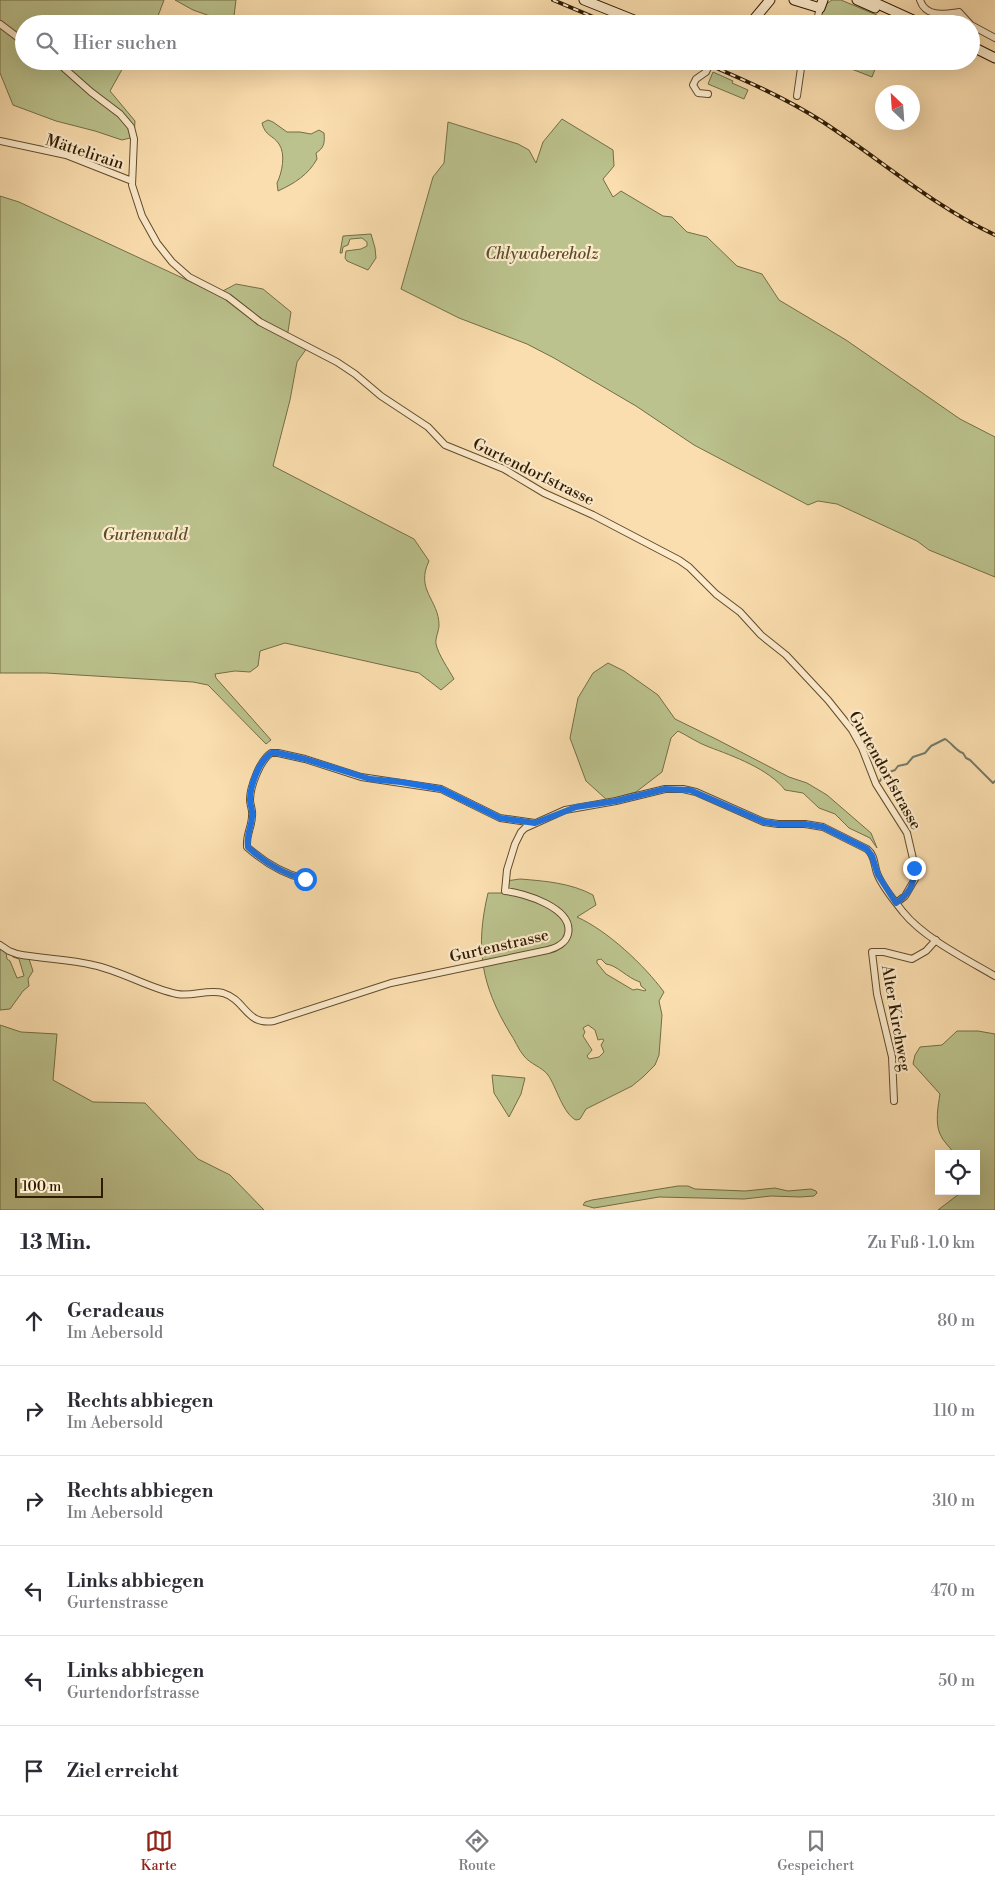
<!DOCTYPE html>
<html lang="de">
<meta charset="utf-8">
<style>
body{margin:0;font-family:"Libre Bodoni",serif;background:#f2f2f3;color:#2b2b33}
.controls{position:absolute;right:15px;bottom:15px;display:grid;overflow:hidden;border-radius:0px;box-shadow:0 5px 20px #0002}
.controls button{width:45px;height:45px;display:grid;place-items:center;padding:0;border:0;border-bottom:1px solid #e1e1e2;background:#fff;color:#2b2b33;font:25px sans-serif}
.compass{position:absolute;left:875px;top:85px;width:45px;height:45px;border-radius:50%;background:#fff;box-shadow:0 5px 20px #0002;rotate:335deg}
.scale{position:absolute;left:15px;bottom:12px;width:88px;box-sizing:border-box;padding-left:5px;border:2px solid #2e1b00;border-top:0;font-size:14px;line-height:18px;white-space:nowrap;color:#2e1b00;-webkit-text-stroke:4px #fceacb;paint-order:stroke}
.stop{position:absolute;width:15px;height:15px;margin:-11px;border:4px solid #1a73e8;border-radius:50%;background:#fff}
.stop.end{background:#1a73e8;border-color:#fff;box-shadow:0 1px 5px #0008}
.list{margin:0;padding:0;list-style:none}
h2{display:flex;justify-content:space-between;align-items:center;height:65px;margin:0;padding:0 20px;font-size:21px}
h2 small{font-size:16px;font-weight:400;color:#7c7c81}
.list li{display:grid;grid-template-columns:32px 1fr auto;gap:15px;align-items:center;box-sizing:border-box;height:90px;padding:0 20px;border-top:1px solid #e1e1e2}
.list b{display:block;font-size:19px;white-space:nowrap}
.list p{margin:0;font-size:16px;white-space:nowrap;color:#7c7c81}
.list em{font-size:16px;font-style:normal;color:#7c7c81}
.icon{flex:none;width:28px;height:28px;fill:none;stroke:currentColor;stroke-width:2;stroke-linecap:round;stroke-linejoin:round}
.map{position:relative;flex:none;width:995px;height:1210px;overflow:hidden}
.search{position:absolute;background:#fff;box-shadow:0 5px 20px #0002;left:15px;right:15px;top:15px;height:55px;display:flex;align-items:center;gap:12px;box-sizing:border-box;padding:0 18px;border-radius:28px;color:#7c7c81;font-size:19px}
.sheet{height:605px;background:#fff}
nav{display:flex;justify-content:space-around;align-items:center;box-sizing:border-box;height:70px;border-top:1px solid #e1e1e2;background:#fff;font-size:14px;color:#7c7c81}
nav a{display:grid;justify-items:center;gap:2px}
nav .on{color:#8f2418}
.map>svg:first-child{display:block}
</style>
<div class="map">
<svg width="995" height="1210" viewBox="0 0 995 1210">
<rect width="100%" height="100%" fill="#fbdeaf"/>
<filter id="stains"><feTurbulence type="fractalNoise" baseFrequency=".004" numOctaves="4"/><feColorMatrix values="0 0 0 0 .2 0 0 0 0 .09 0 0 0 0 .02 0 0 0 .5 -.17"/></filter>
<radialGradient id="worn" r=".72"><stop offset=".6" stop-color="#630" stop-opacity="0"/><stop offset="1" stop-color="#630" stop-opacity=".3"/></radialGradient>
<path fill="#bbc28d" stroke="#746e46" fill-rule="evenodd" d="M0,0H164L155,24H24V61H130L125,64L110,91L135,121L134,137L122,140L95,131L56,121L13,105L0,73Z
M175,0H236L233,24L193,10Z
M832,0H841L891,21L890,24H818L822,7Z
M841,61H878L872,77L849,68Z
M713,72L733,81L732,83L748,90L744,99L708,84Z
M562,119L613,150L614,166L603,179L613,197L621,191L663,216L672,217L687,232L707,237L737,266L762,274L779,300L846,340L960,419L995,437V577L929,550L917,541L837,504L818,501L808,505L694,445L636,406L554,358L527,344L459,318L401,289L433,177L444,163L448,122L518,144L529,150L536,163L543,142Z
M268,120L273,122L287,132H300L311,134L319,130L324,133C325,143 324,148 316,153L317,159C308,175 295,183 278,191L277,183C282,173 286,154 279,144C273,135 265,136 262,123Z
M0,196L19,202L217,294L236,284L263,289L291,312L287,338L307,348L297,362L290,400L273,466L414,539L429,561C415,590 439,600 439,625C439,631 435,638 436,644C438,654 449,670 454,679L441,690L419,673L285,643L260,651L258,666L250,672L235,671L215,674L216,678L271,740L266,744L208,685L193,682L46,673H0Z
M371,234L375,248L376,258L368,270L347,261L345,258L346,251L361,249L367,246V242L362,238L350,239L348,245L343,247L342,253H340L343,236Z
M608,663L624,671L658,695L675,719L716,739L789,777L807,783L827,795L871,833L877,848L870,838L849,828L835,814L819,808L803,793L785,790C769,769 733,756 709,747C698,743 688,736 678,731L671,738L662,772L636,792L607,800L586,781L570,738L578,698L593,673Z
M520,879C545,881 571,883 593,895L596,905L577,917C608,931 644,965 664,992L659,1001L662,1015L659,1055L655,1065L643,1077L632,1086L586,1109L580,1119L576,1120C563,1114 556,1086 548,1075C542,1067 530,1064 524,1056C518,1049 515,1040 510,1033C481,985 475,948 488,893H506V881ZM601,959L606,964C617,965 627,978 640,982L641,986L646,990L645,991L637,989L633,990L606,974L597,963V960ZM588,1025L595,1030L598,1040L602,1039L604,1040L601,1045L604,1052L599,1057L589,1059L587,1056L592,1050L583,1036L585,1032L583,1028Z
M0,947L6,953L7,959L10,961L17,978L24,976L19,959L13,957L12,955L29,959L33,971L28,979L29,986L23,991L10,1009L0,1010Z
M0,1025L21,1032L57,1034L53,1080L93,1102L145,1103L198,1159L230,1175L264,1210H0Z
M957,1031H978L995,1034V1210H938L963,1191H976V1179L980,1176L976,1173V1154H954C950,1146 943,1142 940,1134C935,1123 938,1106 940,1094L913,1064L915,1055L920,1047L942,1045Z
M492,1075L525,1078L521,1094L509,1117L494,1093Z
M678,1186H688L695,1189L745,1191L775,1188L788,1191L811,1189L816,1191L817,1193L814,1196L800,1197L771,1196L744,1199L659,1197L594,1208L583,1205L585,1202L592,1200Z"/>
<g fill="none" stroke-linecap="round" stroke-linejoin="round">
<path stroke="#727b6b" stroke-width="2" d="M880,781L884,774L895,770L898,766L907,764L913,757L925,753L931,746L945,739C952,743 956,751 963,753L966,758L970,760L993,783L995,781"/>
<defs>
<path id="street" d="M920,0C926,18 945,14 959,12L970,24
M0,24L24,42
M816,24L820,8
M971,25L995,38
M56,61L91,92L120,114L131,127L134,139L132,185L142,216L157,243L172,262L189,277L228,297L260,322L337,362L355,374L381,396L428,427L445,445L504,469L544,493L593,515L679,560L689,567L716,594L740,612L761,635L786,655L828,700L852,730L862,748L876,784L907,833L914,863L915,879L905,896L896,903
M708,94L698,93L693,85L696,79L706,72L711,61
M797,96L802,61
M0,141L66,155L132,181
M305,879C283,874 264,862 247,847C246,833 252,827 252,816C253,810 250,805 250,800C250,787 260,760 271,753H278L305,759L361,777L441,789L500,818L535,823
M0,945L9,951L17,954C42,959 68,959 93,965C122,971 148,988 177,994C192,997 207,989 223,993C246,1000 246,1026 274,1021L391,983L548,950C556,948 566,943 568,934C574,908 524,893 505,891L507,870L515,844L521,832L525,828L565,810L616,801L665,789H683L696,792L764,822L778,824H805L823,827L867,849C875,855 874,865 877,873C882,887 894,900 903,912C924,938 966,959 995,976
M894,1101L892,1057L877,994L872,952H884L912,959L926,951L936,940"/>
<path id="secondary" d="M584,0L644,24
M794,0L820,8L823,0
M857,0L875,8
M869,0L922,24
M750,24L770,0
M971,46L995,58"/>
</defs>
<use href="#street" stroke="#614c2c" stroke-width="8"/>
<use href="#secondary" stroke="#2e1b00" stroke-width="11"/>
<use href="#street" stroke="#fceacb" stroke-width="6"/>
<use href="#secondary" stroke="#fceacb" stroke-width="9"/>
<defs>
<path id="rail" d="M553,0L610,24
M700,61C742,79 784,97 823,122C881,160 932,205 995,235"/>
</defs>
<use href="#rail" stroke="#2e1b00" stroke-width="4"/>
<use href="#rail" stroke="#fceacb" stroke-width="2" stroke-dasharray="5.5" stroke-linecap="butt"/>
</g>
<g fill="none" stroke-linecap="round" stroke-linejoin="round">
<path stroke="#1a73e8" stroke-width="6" d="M305,879C283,874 264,862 248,847C246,833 252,827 252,816C253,810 250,805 250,800C250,786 259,761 271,753H278L305,759L370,779L401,782L441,789L500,818L535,823L576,807L616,801L665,789L690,790L764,822L778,824H805L823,827L867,849L872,856L878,875L896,903C909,894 915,884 914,868"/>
</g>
<g text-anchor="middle" stroke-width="4.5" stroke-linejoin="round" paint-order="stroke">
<g font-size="16" fill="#2e1b00" stroke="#fceacb">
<text transform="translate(85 151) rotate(18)" y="6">Mättelirain</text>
<text transform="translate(534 471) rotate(26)" y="6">Gurtendorfstrasse</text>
<text transform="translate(886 770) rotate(61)" y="6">Gurtendorfstrasse</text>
<text transform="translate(499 945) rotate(-13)" y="6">Gurtenstrasse</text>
<text transform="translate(897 1018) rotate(80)" y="6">Alter Kirchweg</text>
</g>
<g font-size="16" font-style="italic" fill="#584d2a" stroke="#fceacb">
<text x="542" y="259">Chlywabereholz</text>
<text x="145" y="540">Gurtenwald</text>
</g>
</g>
<rect width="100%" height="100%" filter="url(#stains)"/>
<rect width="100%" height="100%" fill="url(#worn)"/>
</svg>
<div class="controls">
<button><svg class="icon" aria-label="locate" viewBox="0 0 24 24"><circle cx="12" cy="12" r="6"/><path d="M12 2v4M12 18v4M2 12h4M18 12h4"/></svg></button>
</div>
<svg class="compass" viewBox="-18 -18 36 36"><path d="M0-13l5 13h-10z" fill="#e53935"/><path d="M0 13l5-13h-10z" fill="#7c7c81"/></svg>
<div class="scale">100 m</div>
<div class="stop" style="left:305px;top:879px"></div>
<div class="stop end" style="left:914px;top:868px"></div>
<div class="search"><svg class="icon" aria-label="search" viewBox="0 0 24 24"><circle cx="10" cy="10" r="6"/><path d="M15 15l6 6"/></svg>Hier suchen</div>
</div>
<section class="sheet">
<h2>13 Min.<small>Zu Fuß · 1.0 km</small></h2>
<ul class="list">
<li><svg class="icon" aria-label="ahead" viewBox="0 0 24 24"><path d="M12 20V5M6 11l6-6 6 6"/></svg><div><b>Geradeaus</b><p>Im Aebersold</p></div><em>80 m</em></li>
<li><svg class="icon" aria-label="right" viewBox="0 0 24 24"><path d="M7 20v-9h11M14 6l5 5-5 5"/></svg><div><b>Rechts abbiegen</b><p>Im Aebersold</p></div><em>110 m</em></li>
<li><svg class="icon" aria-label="right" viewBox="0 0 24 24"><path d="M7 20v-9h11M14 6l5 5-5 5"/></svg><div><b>Rechts abbiegen</b><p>Im Aebersold</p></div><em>310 m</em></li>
<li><svg class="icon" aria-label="left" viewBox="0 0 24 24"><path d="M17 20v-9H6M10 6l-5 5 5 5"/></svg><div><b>Links abbiegen</b><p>Gurtenstrasse</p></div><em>470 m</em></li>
<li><svg class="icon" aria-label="left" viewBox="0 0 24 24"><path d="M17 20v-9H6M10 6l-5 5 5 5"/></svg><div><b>Links abbiegen</b><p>Gurtendorfstrasse</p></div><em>50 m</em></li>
<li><svg class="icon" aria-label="arrive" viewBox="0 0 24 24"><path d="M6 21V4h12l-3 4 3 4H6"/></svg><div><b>Ziel erreicht</b></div></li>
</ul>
</section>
<nav>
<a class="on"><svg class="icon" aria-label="map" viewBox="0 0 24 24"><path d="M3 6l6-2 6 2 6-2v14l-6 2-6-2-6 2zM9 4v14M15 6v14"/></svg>Karte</a>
<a><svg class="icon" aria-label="directions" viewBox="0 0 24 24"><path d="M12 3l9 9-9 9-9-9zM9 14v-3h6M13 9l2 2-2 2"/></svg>Route</a>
<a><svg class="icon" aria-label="saved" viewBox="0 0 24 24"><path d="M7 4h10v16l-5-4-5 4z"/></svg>Gespeichert</a>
</nav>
